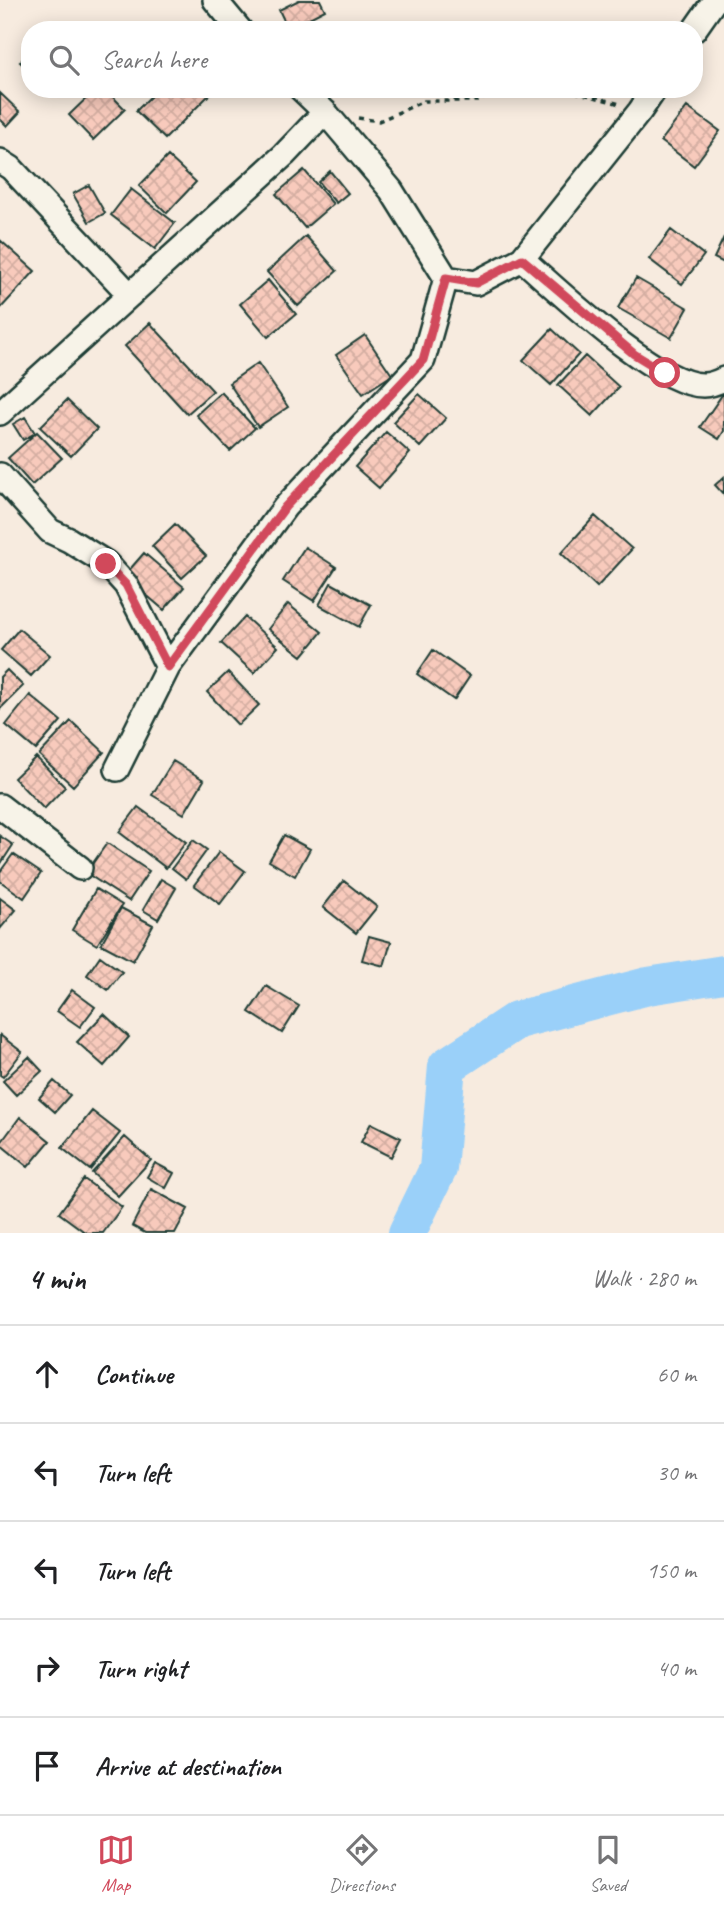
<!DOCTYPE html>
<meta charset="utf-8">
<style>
body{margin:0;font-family:Caveat,sans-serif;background:#f2f2f2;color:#202124}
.stop{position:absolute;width:21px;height:21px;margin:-16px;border:5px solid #d1495b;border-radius:50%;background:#fff}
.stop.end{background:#d1495b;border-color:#fff;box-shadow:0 2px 7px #0008}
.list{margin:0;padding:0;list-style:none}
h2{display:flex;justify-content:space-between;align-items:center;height:91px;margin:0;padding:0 28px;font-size:30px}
h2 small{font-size:23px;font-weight:400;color:#757577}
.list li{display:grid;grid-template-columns:46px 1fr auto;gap:21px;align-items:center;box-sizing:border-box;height:98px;padding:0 28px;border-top:2px solid #e0e0e0}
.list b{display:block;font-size:26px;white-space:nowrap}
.list em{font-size:23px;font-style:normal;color:#757577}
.icon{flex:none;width:38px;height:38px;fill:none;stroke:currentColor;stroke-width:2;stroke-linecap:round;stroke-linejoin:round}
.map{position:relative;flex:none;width:724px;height:1233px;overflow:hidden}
.search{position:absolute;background:#fff;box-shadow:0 4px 18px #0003;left:21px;right:21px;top:21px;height:77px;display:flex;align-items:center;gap:18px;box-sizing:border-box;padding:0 24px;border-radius:28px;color:#757577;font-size:26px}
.sheet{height:581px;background:#fff}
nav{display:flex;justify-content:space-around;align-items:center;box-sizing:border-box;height:98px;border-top:2px solid #e0e0e0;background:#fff;font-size:19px;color:#757577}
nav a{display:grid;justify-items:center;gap:4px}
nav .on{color:#d1495b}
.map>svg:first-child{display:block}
</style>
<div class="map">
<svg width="724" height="1233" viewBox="0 0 724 1233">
<defs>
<pattern id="building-cross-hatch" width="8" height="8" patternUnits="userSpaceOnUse" patternTransform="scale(1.75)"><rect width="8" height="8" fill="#f8cabc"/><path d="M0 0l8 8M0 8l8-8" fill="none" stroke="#d4aea2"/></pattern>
</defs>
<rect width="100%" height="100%" fill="#f7ebdf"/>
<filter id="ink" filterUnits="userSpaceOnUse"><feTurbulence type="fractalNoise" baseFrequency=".0143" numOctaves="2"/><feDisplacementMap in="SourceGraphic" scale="14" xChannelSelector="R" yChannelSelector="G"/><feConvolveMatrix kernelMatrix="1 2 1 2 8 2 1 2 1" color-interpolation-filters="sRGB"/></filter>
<g filter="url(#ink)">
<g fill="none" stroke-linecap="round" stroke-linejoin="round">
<path stroke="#9ad0f9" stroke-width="38" d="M407,1233L438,1169L447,1066L517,1020L648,986L724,974"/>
</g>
<path fill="url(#building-cross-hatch)" stroke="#1f3d34" stroke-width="2" d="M299,0H320L325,10L288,29L279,10Z
M30,52V71L20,62Z
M96,89H105L125,109L93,140L69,115Z
M158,89H215L165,139L136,111Z
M0,93L20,112L7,126L0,119Z
M687,107L720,131L694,166L661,141Z
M168,156L196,182L167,213L139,186Z
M304,170L333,204L305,228L276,194Z
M330,171L348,193L336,203L318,182Z
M89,185L105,213L89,222L73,194Z
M131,189L175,223L155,249L111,215Z
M671,230L704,255L682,284L649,259Z
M306,236L337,271L298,306L267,272Z
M724,237V263L714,258Z
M0,240L35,271L1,308H0Z
M636,278L688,308L671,338L618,308Z
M268,280L296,314L268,337L240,304Z
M150,323L213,391L187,414L125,346Z
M552,329L579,354L551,385L523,360Z
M365,335L392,375L363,394L336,355Z
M585,356L619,387L592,416L558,385Z
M258,363L288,407L258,427L229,383Z
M221,392L255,428L230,451L196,415Z
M724,392V431L719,439L700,427Z
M419,394L446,418L420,447L393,422Z
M67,400L97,429L71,456L40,427Z
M25,417L35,433L23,440L13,424Z
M37,432L62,458L32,485L8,458Z
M386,432L410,453L379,488L355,467Z
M724,477V495L715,485Z
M595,516L632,549L597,587L561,553Z
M175,524L206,556L182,578L152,546Z
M305,547L336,567L314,601L283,581Z
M144,553L184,587L164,610L124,576Z
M331,583L371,605L359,627L319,605Z
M288,604L322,632L302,656L268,629Z
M245,617L278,647L254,673L221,643Z
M19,629L50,655L31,676L1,650Z
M433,650L470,676L454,700L417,674Z
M7,670L23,686L0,709V677Z
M228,672L259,705L238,725L207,692Z
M30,695L61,721L36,750L6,725Z
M71,721L104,752L73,786L39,755Z
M36,757L65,787L44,809L14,778Z
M173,761L204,780L184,814L152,795Z
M138,807L186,842L166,868L119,832Z
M284,835L310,849L295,876L269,861Z
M0,836L13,845L0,865Z
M193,840L207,850L186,879L172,868Z
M107,843L149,871L129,901L86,873Z
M219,852L245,871L220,904L194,885Z
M13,854L41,873L24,898L0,881V872Z
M161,879L176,888L158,919L143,910Z
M344,881L377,907L356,933L323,907Z
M96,889L122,905L97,945L72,930Z
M0,898L16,910L0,929Z
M121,908L153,925L133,961L101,944Z
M369,936L391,942L384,966L362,960Z
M100,956L122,972L108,990L87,975Z
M266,986L299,1006L282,1033L249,1012Z
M72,990L95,1007L80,1027L57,1011Z
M104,1014L129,1037L104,1066L77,1042Z
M0,1035L22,1052L3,1077L0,1075Z
M29,1057L42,1071L16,1095L3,1081Z
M54,1081L70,1095L55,1112L39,1098Z
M92,1111L120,1133L90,1170L62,1148Z
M20,1117L50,1141L28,1167L0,1144Z
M371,1123L401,1138L391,1157L361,1142Z
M125,1137L151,1160L118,1196L92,1173Z
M155,1163L174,1173L166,1188L147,1177Z
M84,1179L122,1207L103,1233H86L59,1213Z
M151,1189L188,1209L175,1233H145L132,1226Z"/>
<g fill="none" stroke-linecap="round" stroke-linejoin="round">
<defs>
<path id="street" d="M215,0L240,30
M694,30L715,0
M301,89L325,112L391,190L446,278L476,283L522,259L640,111L655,89
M0,161L11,168L130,295
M522,259C559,291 656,385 703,385C710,385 718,382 724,379
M0,413L284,155L325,112
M0,475L50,531L69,540L106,563L126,585L168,667
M117,769L168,667L285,507L423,360L446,278
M0,806L80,868"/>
</defs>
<use href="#street" stroke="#1f3d34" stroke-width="28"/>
<path stroke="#1f3d34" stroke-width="3.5" stroke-dasharray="5 5" stroke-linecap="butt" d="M565,89L620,104
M358,118L379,121L424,101H479L501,89H507"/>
<use href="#street" stroke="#f7f3e8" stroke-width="23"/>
</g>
</g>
<g fill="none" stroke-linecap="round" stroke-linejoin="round" filter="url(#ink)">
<path stroke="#d1495b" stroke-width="9" d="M106,564L126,585L168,667L285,507L423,360L446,278L476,283L522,259L634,354L665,373"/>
</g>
</svg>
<div class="stop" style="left:665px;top:373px"></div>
<div class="stop end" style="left:106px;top:564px"></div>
<div class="search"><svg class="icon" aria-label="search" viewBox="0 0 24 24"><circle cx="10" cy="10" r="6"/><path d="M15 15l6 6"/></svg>Search here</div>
</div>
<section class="sheet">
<h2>4 min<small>Walk · 280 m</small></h2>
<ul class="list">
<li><svg class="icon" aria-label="ahead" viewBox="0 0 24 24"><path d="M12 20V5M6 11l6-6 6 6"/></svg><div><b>Continue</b></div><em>60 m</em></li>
<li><svg class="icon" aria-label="left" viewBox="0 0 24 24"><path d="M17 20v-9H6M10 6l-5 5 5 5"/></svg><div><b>Turn left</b></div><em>30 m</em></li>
<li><svg class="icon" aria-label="left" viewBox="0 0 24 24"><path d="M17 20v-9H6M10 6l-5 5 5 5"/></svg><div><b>Turn left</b></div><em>150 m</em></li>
<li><svg class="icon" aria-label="right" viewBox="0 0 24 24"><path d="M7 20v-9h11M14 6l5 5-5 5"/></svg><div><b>Turn right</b></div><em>40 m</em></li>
<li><svg class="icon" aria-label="arrive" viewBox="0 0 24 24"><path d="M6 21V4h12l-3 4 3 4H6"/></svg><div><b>Arrive at destination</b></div></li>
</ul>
</section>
<nav>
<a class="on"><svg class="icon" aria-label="map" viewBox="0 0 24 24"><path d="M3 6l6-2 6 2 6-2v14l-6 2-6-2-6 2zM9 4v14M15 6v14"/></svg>Map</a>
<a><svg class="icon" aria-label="directions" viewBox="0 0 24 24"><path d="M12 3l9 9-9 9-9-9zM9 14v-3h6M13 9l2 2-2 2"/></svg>Directions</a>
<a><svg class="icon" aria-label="saved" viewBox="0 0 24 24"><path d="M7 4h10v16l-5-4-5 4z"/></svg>Saved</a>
</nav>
